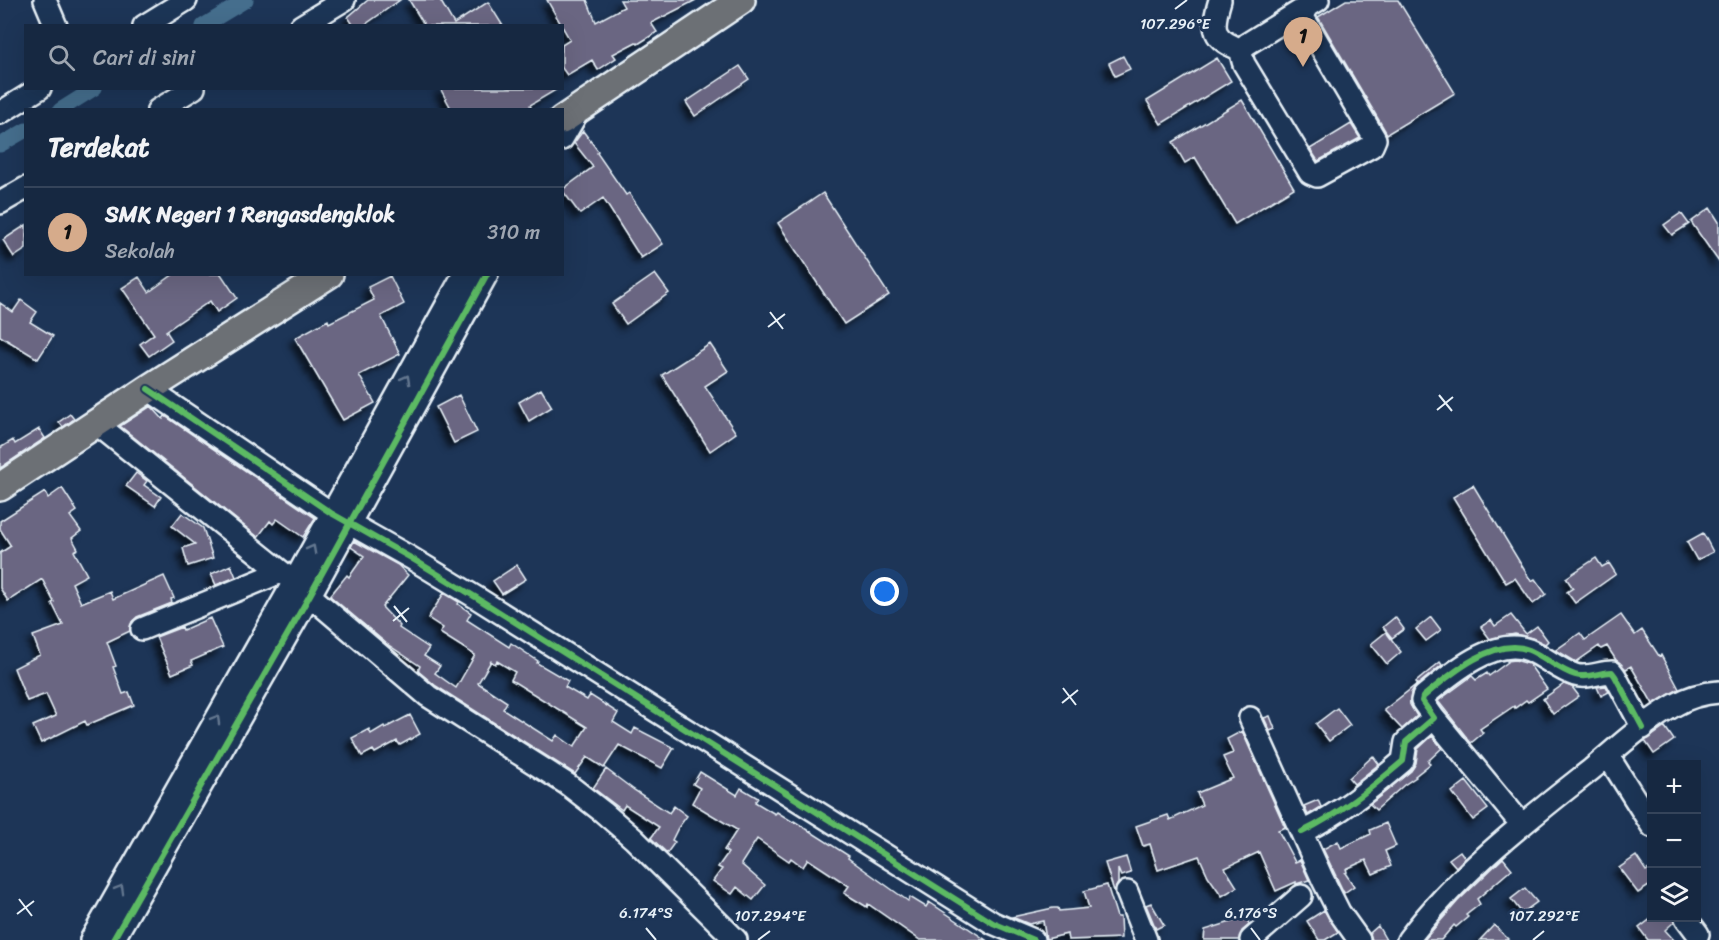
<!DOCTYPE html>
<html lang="id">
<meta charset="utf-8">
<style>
body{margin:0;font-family:Sriracha,sans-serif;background:#23344c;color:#f1f3f6}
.controls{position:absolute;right:18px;bottom:18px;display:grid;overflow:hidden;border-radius:0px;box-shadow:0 6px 24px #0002}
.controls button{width:54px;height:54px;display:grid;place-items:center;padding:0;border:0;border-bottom:2px solid #35445a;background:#162841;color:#f1f3f6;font:30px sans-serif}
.you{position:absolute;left:885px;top:592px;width:21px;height:21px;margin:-15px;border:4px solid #fff;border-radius:50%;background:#1a73e8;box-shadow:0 0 0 9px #1a73e833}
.badge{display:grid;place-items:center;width:39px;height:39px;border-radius:50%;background:#d6ab8b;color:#111;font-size:20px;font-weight:700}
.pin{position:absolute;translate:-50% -50px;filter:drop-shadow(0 2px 3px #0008)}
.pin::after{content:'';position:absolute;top:32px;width:21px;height:18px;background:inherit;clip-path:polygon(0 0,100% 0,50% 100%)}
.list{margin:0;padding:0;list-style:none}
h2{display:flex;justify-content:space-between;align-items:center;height:78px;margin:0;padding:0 24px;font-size:26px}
h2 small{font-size:20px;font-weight:400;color:#9ea6b1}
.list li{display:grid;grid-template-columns:39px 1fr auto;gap:18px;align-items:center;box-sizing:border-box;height:90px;padding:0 24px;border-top:2px solid #35445a}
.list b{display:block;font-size:22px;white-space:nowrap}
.list p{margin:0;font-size:20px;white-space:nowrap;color:#9ea6b1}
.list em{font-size:20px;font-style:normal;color:#9ea6b1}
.icon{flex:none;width:33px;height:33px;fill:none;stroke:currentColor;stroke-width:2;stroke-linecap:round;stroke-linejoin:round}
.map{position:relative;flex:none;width:1719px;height:940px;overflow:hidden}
.search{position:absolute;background:#162841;box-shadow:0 6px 24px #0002;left:24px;top:24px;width:540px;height:66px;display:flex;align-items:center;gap:15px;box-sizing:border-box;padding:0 21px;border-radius:0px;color:#9ea6b1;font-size:22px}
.panel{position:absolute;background:#162841;box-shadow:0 6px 24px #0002;left:24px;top:108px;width:540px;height:168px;border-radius:0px}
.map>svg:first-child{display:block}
</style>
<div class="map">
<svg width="1719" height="940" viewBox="0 0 1719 940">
<defs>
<filter id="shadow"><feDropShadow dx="-5.5" dy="5.5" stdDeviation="3" flood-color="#0009"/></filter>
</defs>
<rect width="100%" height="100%" fill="#1d3557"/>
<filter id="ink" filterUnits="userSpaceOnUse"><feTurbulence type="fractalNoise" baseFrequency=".0167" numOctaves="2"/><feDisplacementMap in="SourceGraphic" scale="12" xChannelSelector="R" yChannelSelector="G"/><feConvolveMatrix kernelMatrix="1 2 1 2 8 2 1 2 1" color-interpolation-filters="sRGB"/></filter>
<g filter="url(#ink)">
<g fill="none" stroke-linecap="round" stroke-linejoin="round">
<path stroke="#456e8d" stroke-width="15" d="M203,26L246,0
M60,110L95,88
M0,145L26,130"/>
</g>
<path fill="#6b6682" stroke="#e8f1f8" stroke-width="1.5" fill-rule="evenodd" filter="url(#shadow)" d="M368,0H400L363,26H354L348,17Z
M409,0H440L454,24L488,2L503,26H425Z
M547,0H587L596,22L624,7L620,0H696L651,23L657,32L638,44L636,42L613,54L616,58L598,70L592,60L567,75L562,68V45L570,40Z
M1346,0H1398L1455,93L1387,134L1318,17Z
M1123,56L1130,69L1115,76L1109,63Z
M1217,58L1231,81L1161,124L1147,101Z
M740,66L749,79L695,116L686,102Z
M440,88H559L530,105L532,110H452Z
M1242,100L1294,188L1235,224L1195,157L1185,163L1173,142Z
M1351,124L1360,138L1318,161L1310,149Z
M583,131L598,151L597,153L626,195L629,193L663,244L641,258L603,198L580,214L562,190L593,167L574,143Z
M823,193L889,295L844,324L778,223Z
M1710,208L1719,222V262L1691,222Z
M1681,213L1689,224L1672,235L1664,225Z
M26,225V249L14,257L3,240Z
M174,274H221L237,298L217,312L210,301L166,331L172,340L149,356L140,344L154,334L122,288L139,277L149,292Z
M655,274L669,293L626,324L612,304Z
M390,276L404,304L381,316L400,354L359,375L375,403L343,420L295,338L328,320L329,323L374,300L368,287Z
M21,300L37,312L30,322L53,336L38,359L0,336V303L13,312Z
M710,344L728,371L705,386L736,433L710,451L662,375Z
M541,389L552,407L529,421L519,402Z
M459,395L477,432L454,443L436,407Z
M151,406L163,419L165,416L315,518L303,537L277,519L273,524L270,521L258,537L120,426Z
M70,414L74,419L63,427L59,422Z
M39,429L45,438L0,468V448L13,440L15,444Z
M136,473L147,481L144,485L161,497L155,506L126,486Z
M1473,485L1531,581L1535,579L1546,594L1533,604L1515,578L1506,583L1453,497Z
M62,488L77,511L70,516L81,531L72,538L78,549L74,551L87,575L72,583L81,603L110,591L113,599L164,576L174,598L171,599L172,603L137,617L132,622L130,631L107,642L116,666L113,667L123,694L129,692L134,705L87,725L85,721L41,743L33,726L56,716L46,694L27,701L14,668L40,655L33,636L63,625L52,603L54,602L42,579L8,601L0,588V553L11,546L0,529V521L45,492L48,498Z
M182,513L203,528L213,558L188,566L183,548L195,544L172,526Z
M1703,533L1713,552L1697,560L1687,542Z
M354,541L398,565L408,575L382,607L400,626L399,628L429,648L424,656L440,666L435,673L456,688L475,655L440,633L443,628L428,618L444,593L459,602L458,604L471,613L467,620L509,647L511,643L538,661L537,663L568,681L565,687L587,700L590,695L618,713L613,722L632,734L635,728L674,748L662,768L619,745L604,768L587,757L575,774L436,686L418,671L420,666L387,644L330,596L347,575L349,577L364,556L351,547ZM491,661L495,664L497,661L515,672L511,680L587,727L574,747L557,735L553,741L503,709L507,702L478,683Z
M1596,558L1602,567L1609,563L1616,574L1575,603L1567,592L1573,588L1566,578Z
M231,565L236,577L216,585L211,574Z
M517,565L526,579L502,594L493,581Z
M1511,615L1526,634L1537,626L1548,641L1545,644L1532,638L1515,634L1490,639L1481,627L1491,620L1495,626Z
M1621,615L1635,635L1642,630L1659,656L1661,655L1679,689L1653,704L1631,666L1626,669L1616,660L1607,646L1601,649L1599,646L1576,662L1556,650L1580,633L1585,640Z
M1395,617L1404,629L1392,638L1383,627Z
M1431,617L1441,630L1426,641L1416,629Z
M210,618L223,647L191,661L193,665L172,674L156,637L182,627L183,630Z
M1386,632L1401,652L1387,664L1371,644Z
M1515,660L1529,664L1547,689L1528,702L1526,700L1515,708L1514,706L1480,729L1483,733L1471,743L1438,701L1472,676L1476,680L1487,673L1489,676L1508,662L1507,661Z
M1440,662L1442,665L1415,687L1411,693L1410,704L1417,716L1402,729L1384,710L1417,684L1416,682Z
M1564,684L1572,687L1579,696L1553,714L1543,699Z
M1606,686L1609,692L1601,696L1597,687Z
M1337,708L1350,725L1329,741L1316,724Z
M410,715L420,734L400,745L397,741L375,753L373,750L362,756L352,738L369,729L371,734L384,726L385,728Z
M1270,716L1275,729L1270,731L1264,718Z
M1665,727L1674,740L1654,754L1645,741Z
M1242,731L1285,827L1278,830L1295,862L1300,860L1309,880L1296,884V882L1276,891L1259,852L1225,868L1237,887L1222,896L1208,876L1199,856L1158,870L1150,844L1143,846L1136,826L1168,815L1170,820L1202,805L1197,793L1233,778L1223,757L1233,753L1227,739Z
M1432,736L1442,748L1428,761L1430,764L1415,776L1416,777L1404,785L1376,810L1370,804L1411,771L1416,763L1418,749Z
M1373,756L1379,764L1354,784L1349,778Z
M606,769L634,790L669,813L674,806L687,816L678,828L672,840L675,842L667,853L651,838L659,827L625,805L622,810L593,788Z
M700,772L737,795L741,788L758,798L755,802L775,814L777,812L793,822L794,821L849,856L848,858L859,866L908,901L910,897L926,907L929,902L986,940H920L868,904L867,907L844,893L849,886L808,859L803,867L791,858L789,861L757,839L741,864L765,885L753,900L737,887L732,894L713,881L722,869L718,867L728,853L724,850L737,830L692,803L700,788L693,784Z
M1466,781L1488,809L1473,820L1452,792Z
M1318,800L1321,807L1308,815L1304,806Z
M1386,823L1396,846L1385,851L1391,866L1373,874L1366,860L1346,869L1347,872L1345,873L1354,886L1344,893L1323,849L1338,841L1341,848L1371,834L1370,830Z
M1460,851L1465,858L1456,867L1449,859Z
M1636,856L1646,871L1652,867V884L1638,893L1619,868Z
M1126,857L1131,873L1121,876L1118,869V883L1115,890V894L1105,863Z
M1503,858L1512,869L1477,899L1480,904L1466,915L1468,917L1456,927L1454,925L1441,940H1424L1458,901Z
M1107,885L1117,917H1120L1121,938L1068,940L1067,934L1046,939L1043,921L1029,924L1012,917L1053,908H1058L1059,911L1089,908L1084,891Z
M1525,888L1537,902L1522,913L1511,899Z
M1151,903L1164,925L1156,929L1146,905Z
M1324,910L1338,932L1325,940H1319L1307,921Z
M1247,917L1249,925L1242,931L1239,940H1204L1205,930Z
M1652,918H1674V922L1665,930L1674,940H1648L1639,928Z
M1494,925L1509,940H1480Z
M1378,926L1386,940H1372L1370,933Z"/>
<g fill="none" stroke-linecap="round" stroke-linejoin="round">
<defs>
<path id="minor" d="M45,0L56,26
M1220,0C1211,30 1212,39 1242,50
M1300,12L1375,139L1372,146L1317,176L1310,173L1244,64C1241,56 1240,50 1247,44L1318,0
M144,26L186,0
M301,26L344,0
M158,110L194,88
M0,113L40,88
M562,139L580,108
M0,203L26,188
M148,389L331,513L411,558L477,598L993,923L1033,940
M97,424L294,582L428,696L567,784L603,812L634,839L736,940
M142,629L281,572
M1250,718L1323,880L1339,912L1359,940
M1434,718L1522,825
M1608,756L1652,826
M1302,832C1341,813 1370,789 1403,761L1406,742L1434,718L1422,701L1423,697C1448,676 1494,636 1529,650C1545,657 1559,670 1575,675C1587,679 1600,672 1612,672L1615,676L1643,728
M1127,892L1146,940
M1686,918L1698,934
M91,940L294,582L464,274
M113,940L310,595L487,274
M1251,940L1301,896
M1408,940C1459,872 1526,821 1592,769C1618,747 1645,722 1675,705C1689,697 1704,693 1719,692"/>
<path id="major" d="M562,120L741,0
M0,487L148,389L329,274"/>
</defs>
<use href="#minor" stroke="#e8f1f8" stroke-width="26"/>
<use href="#major" stroke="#e8f1f8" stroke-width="32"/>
<use href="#minor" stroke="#1d3557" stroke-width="21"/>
<use href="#major" stroke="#6c6f75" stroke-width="27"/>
<defs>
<path id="cycleway" d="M148,389L331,513L411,558L477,598L993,923L1033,940
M1302,832C1341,813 1370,789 1403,761L1406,742L1434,718L1422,701L1423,697C1448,676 1494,636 1529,650C1545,657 1559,670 1575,675C1587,679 1600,672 1612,672L1615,676L1643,728
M113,940L310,595L487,274"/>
</defs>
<use href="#cycleway" stroke="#1d3557" stroke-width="10"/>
<use href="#cycleway" stroke="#5cba63" stroke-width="6"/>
</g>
<defs><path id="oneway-chevron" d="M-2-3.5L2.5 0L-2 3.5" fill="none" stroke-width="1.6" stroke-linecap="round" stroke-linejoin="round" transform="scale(1.5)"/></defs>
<g stroke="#64778f">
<use href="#oneway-chevron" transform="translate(406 379) rotate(-61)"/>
<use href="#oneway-chevron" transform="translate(312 549) rotate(-62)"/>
<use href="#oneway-chevron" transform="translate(216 719) rotate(-60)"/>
<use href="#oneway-chevron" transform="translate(120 889) rotate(-60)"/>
</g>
</g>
<path fill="none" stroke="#e8f1f8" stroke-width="2" d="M1175,9L1187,0M770,312L783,329M768,327L785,314M1439,395L1452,411M1437,410L1453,397M394,606L407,622M393,621L409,608M1063,688L1076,705M1062,703L1078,690M19,899L32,916M17,914L34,901M646,928L656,940M1251,928L1260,940M758,940L770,931M1533,940L1544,931"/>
<g font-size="15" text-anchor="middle" fill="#e8f1f8" stroke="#1d3557" stroke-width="6" stroke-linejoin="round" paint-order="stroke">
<text x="1175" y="29">107.296°E</text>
<text x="646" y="918">6.174°S</text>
<text x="1251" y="918">6.176°S</text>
<text x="770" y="921">107.294°E</text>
<text x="1544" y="921">107.292°E</text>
</g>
</svg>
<div class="controls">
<button>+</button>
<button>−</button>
<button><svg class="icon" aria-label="layers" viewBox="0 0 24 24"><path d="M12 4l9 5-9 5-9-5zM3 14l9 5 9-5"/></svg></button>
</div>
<div class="you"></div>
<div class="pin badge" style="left:1303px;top:67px">1</div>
<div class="search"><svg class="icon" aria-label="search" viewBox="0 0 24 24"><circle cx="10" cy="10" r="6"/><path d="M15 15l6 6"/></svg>Cari di sini</div>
<section class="panel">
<h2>Terdekat<small></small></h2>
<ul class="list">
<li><span class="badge">1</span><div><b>SMK Negeri 1 Rengasdengklok</b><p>Sekolah</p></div><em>310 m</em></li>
</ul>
</section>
</div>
